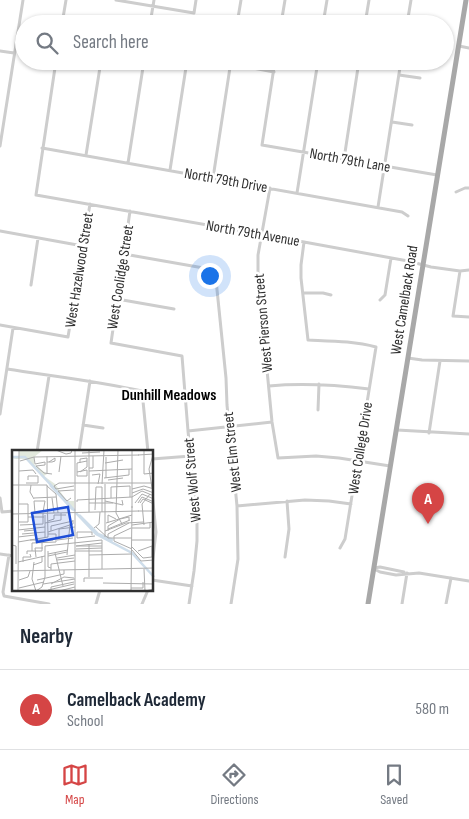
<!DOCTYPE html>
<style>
body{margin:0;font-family:"Sofia Sans Condensed",sans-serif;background:#f2f2f3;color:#1f2937}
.you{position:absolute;left:209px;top:275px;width:18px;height:18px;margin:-12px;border:4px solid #fff;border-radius:50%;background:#1a73e8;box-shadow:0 0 0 8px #1a73e833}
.badge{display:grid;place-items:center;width:32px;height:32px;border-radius:50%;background:#d54545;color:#fff;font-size:16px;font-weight:700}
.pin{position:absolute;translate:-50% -41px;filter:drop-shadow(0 1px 2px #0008)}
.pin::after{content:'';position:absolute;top:26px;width:18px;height:15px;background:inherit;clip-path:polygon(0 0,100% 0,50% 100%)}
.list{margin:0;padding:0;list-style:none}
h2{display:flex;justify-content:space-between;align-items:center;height:65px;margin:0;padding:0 20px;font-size:21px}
h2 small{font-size:16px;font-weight:400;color:#747a83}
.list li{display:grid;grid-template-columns:32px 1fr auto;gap:15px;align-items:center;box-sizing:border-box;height:80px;padding:0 20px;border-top:1px solid #e0e1e3}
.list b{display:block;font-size:19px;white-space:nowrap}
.list p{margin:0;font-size:16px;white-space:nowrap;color:#747a83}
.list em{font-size:16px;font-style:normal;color:#747a83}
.icon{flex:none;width:28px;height:28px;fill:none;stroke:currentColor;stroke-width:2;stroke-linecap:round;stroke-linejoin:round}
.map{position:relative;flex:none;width:469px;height:604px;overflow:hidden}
.search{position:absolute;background:#fff;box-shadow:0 1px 4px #0004;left:15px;right:15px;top:15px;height:55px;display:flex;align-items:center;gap:12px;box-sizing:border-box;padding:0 18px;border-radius:28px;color:#747a83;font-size:19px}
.sheet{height:145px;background:#fff}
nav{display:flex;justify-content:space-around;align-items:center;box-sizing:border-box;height:70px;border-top:1px solid #e0e1e3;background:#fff;font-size:14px;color:#747a83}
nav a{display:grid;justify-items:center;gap:2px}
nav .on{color:#d54545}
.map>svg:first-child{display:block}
</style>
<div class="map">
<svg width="469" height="604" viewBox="0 0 469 604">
<rect width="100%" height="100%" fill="#fff"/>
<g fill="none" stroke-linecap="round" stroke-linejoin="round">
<path stroke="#cdcdcd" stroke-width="3" d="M116,0L194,13L196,0
M62,24L66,0
M150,24L154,0
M237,24L241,0
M281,24L285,0
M323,24L327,0
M365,24L369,0
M407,24L411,0
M459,46L469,48
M0,51L14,53
M56,61L36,195L304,242L408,261L431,267L460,271L469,270
M214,61L274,72
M275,61L262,145L437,175
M399,75L420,78
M392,122L412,125
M0,146L23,0
M42,148L402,212L408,216
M86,155L101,61
M344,159L359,61
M128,163L144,61
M170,170L187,61
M213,178L231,61
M270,188L258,255V276L272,422L278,458L316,456L339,458L390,466
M456,192L465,188H469
M297,193L318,61
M378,207L401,61
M130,211L111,343L182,356L188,431L197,516V541L194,571L189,604
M0,231L83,246
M304,242L301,265V278L308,340C331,341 354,341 376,347L345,539L340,548
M124,254L215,270L226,378L227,405L237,506L238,559L231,604
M460,271L453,316L469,317
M31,285L38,238
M303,293H323L331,295
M117,299L174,309
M380,300L385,295L391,258
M0,325L68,337L90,204
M408,358L422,360L469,361
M7,369C52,376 97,381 142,391L148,452
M269,386C303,383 336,385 369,389
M318,410L319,384
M0,414L13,328
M83,425L103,428
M397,430L469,434
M188,431L272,422
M429,433L440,361
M37,452L49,376
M79,452L90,381
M152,459L191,456
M152,492L156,532L152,566
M0,498L2,512L14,511
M237,506L305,500L329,501L351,504
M0,554L14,556
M9,555L3,592L4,596L49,604
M285,557L289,529L287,501
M374,568L380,567L404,572
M374,569L380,572L396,575L419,573L469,581
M152,580L192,586
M96,604L100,590
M142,604L148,590
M402,604L407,573
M446,604L451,578"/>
<path stroke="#a8a8a8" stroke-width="5" d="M368,604L466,0"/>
</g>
<g text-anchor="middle" stroke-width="5" stroke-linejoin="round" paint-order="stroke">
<g font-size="15" fill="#303030" stroke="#fff">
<text transform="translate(350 160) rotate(10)" y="5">North 79th Lane</text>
<text transform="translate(226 180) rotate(10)" y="5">North 79th Drive</text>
<text transform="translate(253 233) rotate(10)" y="5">North 79th Avenue</text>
<text transform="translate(79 270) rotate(-81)" y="5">West Hazelwood Street</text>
<text transform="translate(120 277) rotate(-81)" y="5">West Coolidge Street</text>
<text transform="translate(404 300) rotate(-81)" y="5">West Camelback Road</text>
<text transform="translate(263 323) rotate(-95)" y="5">West Pierson Street</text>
<text transform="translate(360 448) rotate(-81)" y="5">West College Drive</text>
<text transform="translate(232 452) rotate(-96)" y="5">West Elm Street</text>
<text transform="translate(192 480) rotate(-95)" y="5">West Wolf Street</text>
</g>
<g font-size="16" font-weight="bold" fill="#000" stroke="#fff">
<text x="169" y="400">Dunhill Meadows</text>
</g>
</g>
<g transform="translate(12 450)">
<rect width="141" height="141" fill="#fff"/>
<path d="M7,0H31L22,7V14L35,24L32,26L43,34L55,51H62V60L15,9H0L7,7Z" fill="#e2e9dd"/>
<path fill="none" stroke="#ceddea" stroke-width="2.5" d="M0,7H13L63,61M38,35L61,60M64,63L84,84L120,103L142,127M67,65L86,84L101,90"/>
<path fill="none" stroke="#acacac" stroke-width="1" d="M44,0L54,4L59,3L60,0M106,0L104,63L110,74M132,0V24L142,23M70,3L88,2M126,5L142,4M22,7L23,14L33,12V15L24,16M8,11L22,7L127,5M35,12H40L43,11V8L37,12M93,13L111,10M24,16L32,23L40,24M77,18H81V6M7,21L21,20L24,24M77,21L120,19M47,22L49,6M65,22L75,20V26H65V13L75,11M68,22L75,17V8L68,9V13M35,24V6M80,25L88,24L86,34M92,28L117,25V19M94,28V7M96,30L111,28M14,33H26V26H16V30M90,34L92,0M0,35H35L36,87L6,92M19,35L18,42L22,49M35,36L44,44L46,63M62,36L44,39L42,36L47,33H142M84,37H90V62M140,38L137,19L141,5M120,39L132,36L142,39M120,43L131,39L142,43M22,48L44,47M40,48L42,63M59,48L55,51L46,41L62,40M99,48V37L118,36V47M93,51L111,55L110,50M65,52V50L120,47L130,41L142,46M77,53H101M123,53L130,44L142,49M126,53L130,47L142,52M128,53L131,49L142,54M120,58V0M83,60L84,37M126,61H142M77,62V0M23,63L22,51H33L31,62M0,64L127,61M16,67H32M36,71L42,69V65H54M6,72H16V54H6M33,73L49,70V63M94,73L120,65M96,73V65L104,69M8,75L31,74V63M120,75L142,72M132,75L130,54L138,44M84,77L96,88H120M82,78L87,74L88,62M119,78L102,86V91L120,99M120,78H138V72M96,79L118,70M6,80L33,77M39,81V76L61,71M93,81L114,73L132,72M96,81V76L108,69L117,67V70M36,82L61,74V70M10,84L33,82M80,85V82H65V88L83,86M6,87L23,85V80L12,81M47,87V79L63,77M93,87V34M33,88V65M96,88V84L117,73M18,90H41M45,90L61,88M120,90H142M0,95L4,96V114M64,96L90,93M64,96H90M120,97L131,108L140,107V96L126,101M64,99L90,98M120,100L129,111L142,110M20,101V93L44,92V84H36M36,101V117L39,118M63,101H90M43,103L51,136M15,104V101H30V93M36,104L56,100M55,105L58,74M77,105L120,104M36,106L55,102M24,107L23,98H31M45,108L63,105M45,110L62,108M6,112L33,106M11,112V107H19L18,104M22,112L20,129L24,141M21,115L30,112V106M132,119L133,141L142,139M39,120V114L63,111M0,121L142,118M77,127V94M7,130L16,127L18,121M25,130L52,124V120M72,132V128H91M91,133L142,134M31,134L63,129M39,134L52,127L62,128M7,138L32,132M119,138H131V132M36,140L62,134M39,140V137L62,132M6,141L7,0M24,141L30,137L33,127V96L90,90V119M47,141L63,137M63,141V0M119,141L120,56"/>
<path fill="#1d4ed8" fill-opacity="0.15" stroke="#1d4ed8" stroke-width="2.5" d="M56,57L61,85L25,92L20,63Z"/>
<rect width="141" height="141" fill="none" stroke="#303030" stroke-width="2.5"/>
</g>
</svg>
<div class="you"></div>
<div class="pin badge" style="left:428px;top:524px">A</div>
<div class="search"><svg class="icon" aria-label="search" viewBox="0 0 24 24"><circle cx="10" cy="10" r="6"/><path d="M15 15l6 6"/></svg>Search here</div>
</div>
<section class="sheet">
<h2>Nearby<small></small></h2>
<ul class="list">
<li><span class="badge">A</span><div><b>Camelback Academy</b><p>School</p></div><em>580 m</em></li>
</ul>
</section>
<nav>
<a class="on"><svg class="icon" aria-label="map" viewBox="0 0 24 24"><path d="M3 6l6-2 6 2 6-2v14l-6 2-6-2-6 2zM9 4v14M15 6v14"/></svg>Map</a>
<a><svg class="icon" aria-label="directions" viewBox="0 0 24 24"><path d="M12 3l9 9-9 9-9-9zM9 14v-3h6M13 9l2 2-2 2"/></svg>Directions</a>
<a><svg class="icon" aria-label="saved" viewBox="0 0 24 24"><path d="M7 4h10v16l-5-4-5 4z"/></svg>Saved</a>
</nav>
